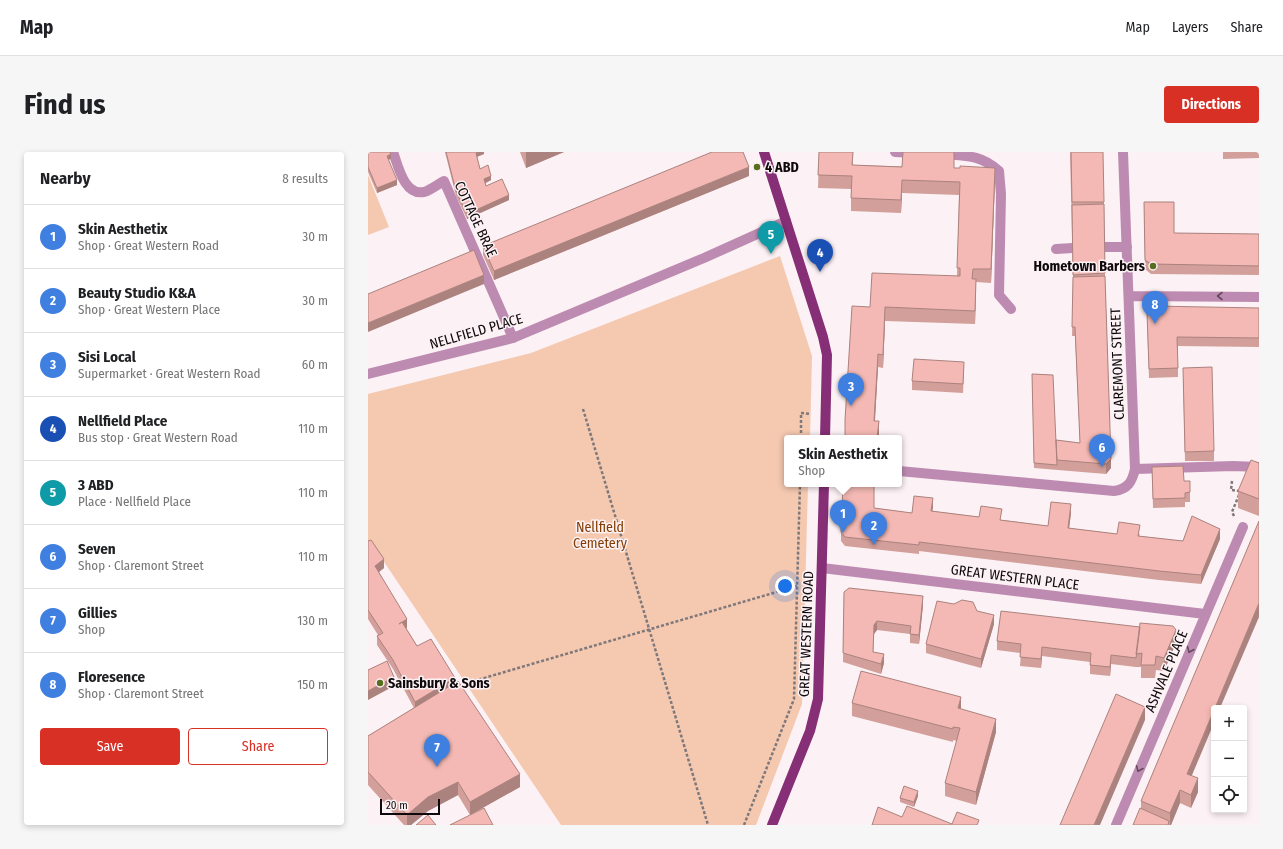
<!DOCTYPE html>
<meta charset="utf-8">
<style>
body{margin:0;font-family:"Fira Sans Condensed",sans-serif;background:#f6f6f6;color:#202124}
.controls{position:absolute;right:12px;bottom:12px;display:grid;overflow:hidden;border-radius:4px;box-shadow:0 2px 6px #0003}
.controls button{width:36px;height:36px;display:grid;place-items:center;padding:0;border:0;border-bottom:1px solid #e0e0e0;background:#fff;color:#202124;font:20px sans-serif}
.scale{position:absolute;left:12px;bottom:10px;width:60px;box-sizing:border-box;padding-left:4px;border:2px solid #0e0a0b;border-top:0;font-size:11px;line-height:14px;white-space:nowrap;color:#0e0a0b;-webkit-text-stroke:3px #fcf1f4;paint-order:stroke}
.you{position:absolute;left:417px;top:434px;width:14px;height:14px;margin:-10px;border:3px solid #fff;border-radius:50%;background:#1a73e8;box-shadow:0 0 0 6px #1a73e833}
.badge{display:grid;place-items:center;width:26px;height:26px;border-radius:50%;background:#d93025;color:#fff;font-size:13px;font-weight:700}
.pin{position:absolute;translate:-50% -33px;filter:drop-shadow(0 1px 2px #0008)}
.pin::after{content:'';position:absolute;top:21px;width:14px;height:12px;background:inherit;clip-path:polygon(0 0,100% 0,50% 100%)}
.popup{position:absolute;left:416px;top:283px;width:118px;height:52px;box-sizing:border-box;display:grid;place-content:center;border-radius:4px;background:#fff;filter:drop-shadow(0 1px 3px #0005);font-size:13px;white-space:nowrap;color:#757577}
.popup b{font-size:15px;color:#202124}
.popup::after{content:'';position:absolute;left:50%;top:100%;margin-left:-8px;border:8px solid transparent;border-top-color:#fff}
.list{margin:0;padding:0;list-style:none}
h2{display:flex;justify-content:space-between;align-items:center;height:52px;margin:0;padding:0 16px;font-size:17px}
h2 small{font-size:13px;font-weight:400;color:#757577}
.list li{display:grid;grid-template-columns:26px 1fr auto;gap:12px;align-items:center;box-sizing:border-box;height:64px;padding:0 16px;border-top:1px solid #e0e0e0}
.list b{display:block;font-size:15px;white-space:nowrap}
.list p{margin:0;font-size:13px;white-space:nowrap;color:#757577}
.list em{font-size:13px;font-style:normal;color:#757577}
.actions{display:flex;gap:8px;padding:12px 16px}
.actions a{flex:1;padding:9px 0;border:1px solid #d93025;border-radius:4px;text-align:center;font-size:14px;color:#d93025}
.actions .main{background:#d93025;color:#fff}
.icon{flex:none;width:22px;height:22px;fill:none;stroke:currentColor;stroke-width:2;stroke-linecap:round;stroke-linejoin:round}
.map{position:relative;flex:none;width:891px;height:673px;overflow:hidden;border-radius:4px}
header{display:flex;align-items:center;gap:24px;box-sizing:border-box;height:56px;padding:0 20px;background:#fff;border-bottom:1px solid #e0e0e0}
header strong{font-size:19px}
nav{display:flex;gap:22px;margin-inline-start:auto;font-size:14px}
.intro{display:flex;align-items:center;justify-content:space-between;box-sizing:border-box;height:96px;padding:0 24px}
h1{margin:0;font-size:28px}
.button{padding:10px 18px;border-radius:4px;background:#d93025;color:#fff;font-size:14px;font-weight:700}
main{display:flex;gap:24px;padding:0 24px}
aside{flex:1;background:#fff;border-radius:4px;box-shadow:0 2px 6px #0003}
.map>svg:first-child{display:block}
</style>
<header>
<strong>Map</strong>
<nav><a>Map</a><a>Layers</a><a>Share</a></nav>
</header>
<div class="intro"><h1>Find us</h1><a class="button">Directions</a></div>
<main>
<aside>
<h2>Nearby<small>8 results</small></h2>
<ul class="list">
<li><span class="badge" style="background:#3f7fe0">1</span><div><b>Skin Aesthetix</b><p>Shop · Great Western Road</p></div><em>30 m</em></li>
<li><span class="badge" style="background:#3f7fe0">2</span><div><b>Beauty Studio K&amp;A</b><p>Shop · Great Western Place</p></div><em>30 m</em></li>
<li><span class="badge" style="background:#3f7fe0">3</span><div><b>Sisi Local</b><p>Supermarket · Great Western Road</p></div><em>60 m</em></li>
<li><span class="badge" style="background:#1a4fb4">4</span><div><b>Nellfield Place</b><p>Bus stop · Great Western Road</p></div><em>110 m</em></li>
<li><span class="badge" style="background:#0f9aa8">5</span><div><b>3 ABD</b><p>Place · Nellfield Place</p></div><em>110 m</em></li>
<li><span class="badge" style="background:#3f7fe0">6</span><div><b>Seven</b><p>Shop · Claremont Street</p></div><em>110 m</em></li>
<li><span class="badge" style="background:#3f7fe0">7</span><div><b>Gillies</b><p>Shop</p></div><em>130 m</em></li>
<li><span class="badge" style="background:#3f7fe0">8</span><div><b>Floresence</b><p>Shop · Claremont Street</p></div><em>150 m</em></li>
</ul>
<div class="actions"><a class="main">Save</a><a>Share</a></div>
</aside>
<div class="map">
<svg width="891" height="673" viewBox="0 0 891 673">
<rect width="100%" height="100%" fill="#fcf1f4"/>
<path fill="#f5c8b0" d="M0,23L21,75L0,83Z
M412,104L444,204L442,286H419V332H440L434,552L388,673H193L2,389H0V242L163,201Z"/>
<g fill="none" stroke-linecap="round" stroke-linejoin="round">
<path stroke="#7f787a" stroke-width="2.5" stroke-dasharray="3 2" stroke-linecap="butt" d="M215,257L340,673
M433,286V261L443,262
M864,329L863,338L872,339
M866,364L864,360L871,343
M106,529L429,434
M376,673L426,547L432,332"/>
<path stroke="#bd8bb1" stroke-width="10" d="M25,0C30,13 36,44 56,40C63,38 70,32 76,29L145,186
M527,0L549,1
M573,2C597,4 612,2 631,19L633,42L631,143L643,157
M736,95H759
M688,97L705,96
M767,317L865,314L891,315"/>
<path stroke="#bd8bb1" stroke-width="10" d="M761,144L891,145
M0,222L145,186L336,106L418,69
M531,319L746,339C760,337 764,330 767,317L755,0
M454,416L837,462
M748,673L875,375"/>
<path stroke="#862e76" stroke-width="10" d="M396,0L455,185L459,203L457,286
M404,673L442,579L450,547L456,332"/>
</g>
<path fill="#d29f9b" d="M0,0L23,7L20,8L29,33L9,41L0,20Z
M77,0H116V2L109,5L112,17L123,28L117,31L118,34L141,48L99,67L88,44Z
M152,0H196L158,16Z
M451,0H485V13L586,16L627,29L623,131L608,130L607,172L517,169L515,216L510,215L507,269L511,283L510,286H477V268L502,155L589,124L591,43L534,41L533,61L483,59V37L450,36Z
M702,0L736,50L737,124L743,316L738,322L666,316L664,222L688,288L712,291L707,184H704L705,125Z
M855,0H891V6L855,7Z
M381,24L126,128L115,103V94Z
M776,50L806,81L891,82V123L783,122L777,117Z
M891,156V195L810,194V225L781,226L779,169Z
M596,219L595,241L544,238V229Z
M815,225L846,299V309H817Z
M891,311V364L870,356V339Z
M784,315L816,329H822V350H817V355L785,356Z
M565,355L564,359L680,374L703,361L701,376L749,382H772L771,384L815,389L852,387L833,432L791,428L551,399V402L477,394L473,389V380L506,356L544,361Z
M0,389L16,416L11,420L39,476H38L49,494L87,530L152,635L102,663L90,643L60,659L43,673H36L0,633V584L46,556L25,517L9,493V484L10,483L0,467Z
M476,440L555,453L551,492L542,491V482L509,478L506,482L505,500L516,511L513,522L475,510Z
M609,459L626,472L613,516L558,501V492Z
M629,489L808,491L796,519L788,518L787,526H773V515H768L743,512L742,524L722,522V510L674,504L673,516L652,514L653,501L629,498Z
M484,551L628,580L608,653L577,644V631L589,589L585,588V590L484,564Z
M824,624L830,640L823,656L812,651L803,673H765L773,657V649Z
M550,644L546,655L532,650V646Z"/>
<path fill="#ab827e" d="M110,0H116V2L108,5V1Z
M158,0H196L158,16Z
M23,2V7L19,8V4Z
M381,15V24L126,128V119Z
M627,16V29L623,131V117Z
M123,24V28L116,32V27Z
M29,28V33L9,41V36Z
M534,28V41L533,61V48Z
M141,43V48L99,67V62Z
M116,123V132L0,180V171Z
M608,127V140L607,172V159Z
M517,155V169L515,216V203Z
M510,202V215L506,283V269Z
M511,269V283L510,286H509Z
M743,307V316L738,322V312Z
M565,346V355L563,368V359Z
M703,352V361L700,385V376Z
M852,377V387L833,432V423Z
M16,407V416L7,423V414Z
M555,444V453L551,492V483Z
M891,451V465L852,556H847Z
M626,463V472L613,516V507Z
M39,467V476L31,481V472Z
M509,469V478L506,482L505,509L506,473Z
M808,478V491L796,519V506Z
M674,495V504L673,516V507Z
M516,502V511L513,522V512Z
M743,503V512L742,524V515Z
M26,525V534L0,548V539Z
M87,526V535L47,559V550Z
M593,545V558L590,556Z
M777,555V568L732,673H726Z
M846,558V571L819,635V622Z
M628,567V580L608,653V640Z
M152,622V635L102,663V650Z
M830,626V640L823,656V643Z
M90,630V643L60,659L43,673H39V663L60,645Z
M812,638V651L803,673H802V661Z
M550,639V644L546,655V650Z"/>
<path fill="#f4b9b4" stroke="#ab827e" d="M0,0H22L23,2L19,4L29,28L9,36L0,15Z
M78,0H110L108,1L112,17L120,13L123,24L116,27L118,34L134,27L141,43L99,62L88,39Z
M344,0H375L381,15L126,119L115,94Z
M451,0H485L484,13L534,15L535,0H586V16H592V14L627,16L623,117H605L604,127H608L607,159L517,155L515,203L510,202L506,269H511L509,286H479L477,285V268L484,154L502,155L504,121L592,124V116H589L592,30L534,28L533,48L483,46L484,24L450,23Z
M703,0H735L736,50H704Z
M776,50H806V81L891,82V114L783,112L777,108Z
M736,52L737,121L705,123L704,53Z
M106,98L116,123L0,171V142Z
M737,124L743,307L738,312L689,308L688,288L712,291L707,175H704L705,125Z
M785,154L891,156V186L809,185L810,216L781,217L779,160Z
M546,207L596,210L595,232L544,229Z
M844,215L846,299L817,300L815,216Z
M664,222L685,223L689,313L666,311Z
M883,308L891,311V347L870,339Z
M815,314L816,329H822V340L817,341V346L785,347L784,315Z
M475,332H506V356L544,361L546,344L565,346L563,359L611,365L613,354L634,357L632,368L680,374L683,350L703,352L700,376L749,382L751,370L772,373L770,384L815,389L824,364L852,377L833,423L791,419L551,390V393L477,385L473,380Z
M891,369V451L847,556H846V558L819,622L830,626L823,643L812,638L802,661L773,649Z
M3,388L16,407L7,414L39,467L31,472L34,470L49,494L63,487L87,526L47,550L25,508L9,484L15,481L0,458V389Z
M481,436L555,444L551,483L542,482L543,474L509,469L506,473L505,500L516,502L513,512L475,501L476,440Z
M594,448L605,450L609,459L626,463L613,507L558,492L569,449L586,452Z
M633,459L772,475L768,506L743,503L742,515L722,513L723,501L674,495L673,507L652,505L653,492L629,489Z
M772,471L805,474L808,478L796,506L788,504L787,513H773L774,501L768,502Z
M19,509L26,525L0,539V518Z
M493,519L593,545L590,556L628,567L608,640L577,631L592,576L585,575V577L484,551Z
M90,529L152,622L102,650L90,630L60,645L39,663L0,620V584Z
M748,542L777,555L726,673H692Z
M536,634L550,639L546,650L532,646Z
M539,654L584,672L589,660L611,668L609,673H504L510,655L534,665Z
M116,656L125,673H82Z
M772,656L801,669L800,673H765Z
M60,663L68,673H48Z"/>
<defs><path id="oneway-chevron" d="M-2-3.5L2.5 0L-2 3.5" fill="none" stroke-width="1.6" stroke-linecap="round" stroke-linejoin="round"/></defs>
<g stroke="#664a5e">
<use href="#oneway-chevron" transform="translate(852 144) rotate(-180)"/>
<use href="#oneway-chevron" transform="translate(822 498) rotate(113)"/>
<use href="#oneway-chevron" transform="translate(771 617) rotate(113)"/>
</g>
<g fill="#576e1f" stroke="#fcf1f4" stroke-width="1.5">
<circle cx="389" cy="15" r="4"/>
<circle cx="785" cy="114" r="4"/>
<circle cx="12" cy="531" r="4"/>
</g>
<g text-anchor="middle" stroke-width="3" stroke-linejoin="round" paint-order="stroke">
<g font-size="14" font-weight="bold" fill="#0e0a0b" stroke="#fcf1f4" text-anchor="start">
<text x="397" y="20">4 ABD</text>
<text x="777" y="119" text-anchor="end">Hometown Barbers</text>
<text x="20" y="536">Sainsbury &amp; Sons</text>
</g>
<g font-size="14" fill="#0e0a0b" stroke="#fcf1f4">
<text transform="translate(108 67) rotate(65)" y="5">COTTAGE BRAE</text>
<text transform="translate(108 179) rotate(-16)" y="5">NELLFIELD PLACE</text>
<text transform="translate(749 212) rotate(-92)" y="5">CLAREMONT STREET</text>
<text transform="translate(647 425) rotate(7)" y="5">GREAT WESTERN PLACE</text>
<text transform="translate(438 482) rotate(-88)" y="5">GREAT WESTERN ROAD</text>
<text transform="translate(798 519) rotate(-67)" y="5">ASHVALE PLACE</text>
</g>
<g font-size="14" fill="#833c03" stroke="#fcf1f4">
<text x="232" y="380">Nellfield<tspan x="232" dy="16">Cemetery</tspan></text>
</g>
</g>
</svg>
<div class="controls">
<button>+</button>
<button>−</button>
<button><svg class="icon" aria-label="locate" viewBox="0 0 24 24"><circle cx="12" cy="12" r="6"/><path d="M12 2v4M12 18v4M2 12h4M18 12h4"/></svg></button>
</div>
<div class="scale">20 m</div>
<div class="you"></div>
<div class="pin badge" style="left:475px;top:381px;background:#3f7fe0">1</div>
<div class="popup"><b>Skin Aesthetix</b>Shop</div>
<div class="pin badge" style="left:506px;top:393px;background:#3f7fe0">2</div>
<div class="pin badge" style="left:483px;top:254px;background:#3f7fe0">3</div>
<div class="pin badge" style="left:452px;top:120px;background:#1a4fb4">4</div>
<div class="pin badge" style="left:403px;top:102px;background:#0f9aa8">5</div>
<div class="pin badge" style="left:734px;top:315px;background:#3f7fe0">6</div>
<div class="pin badge" style="left:69px;top:615px;background:#3f7fe0">7</div>
<div class="pin badge" style="left:787px;top:172px;background:#3f7fe0">8</div>
</div>
</main>
